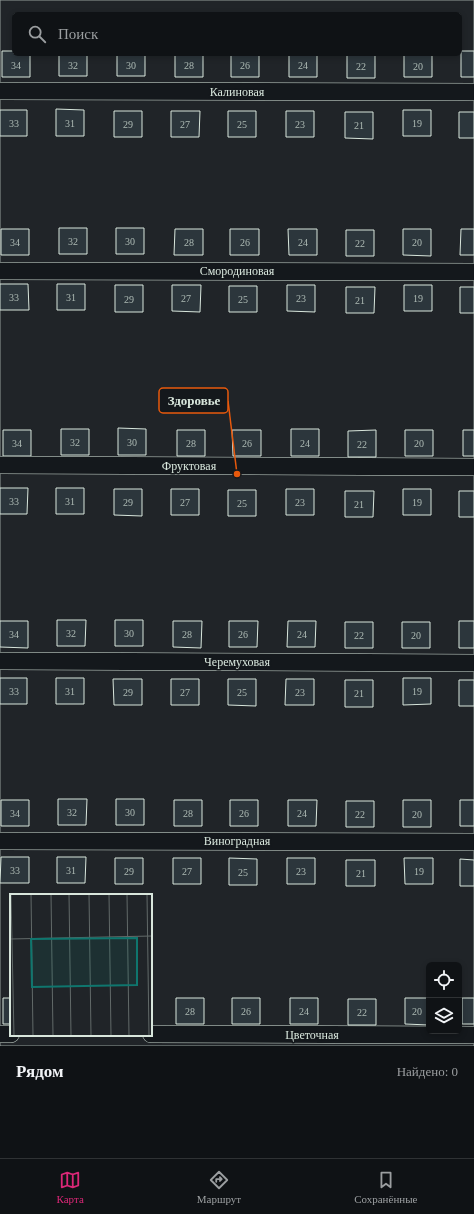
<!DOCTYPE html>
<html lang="ru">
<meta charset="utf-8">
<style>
body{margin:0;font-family:Georgia,serif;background:#1d2022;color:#f1f3f6}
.controls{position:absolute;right:12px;bottom:12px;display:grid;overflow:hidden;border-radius:6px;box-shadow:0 2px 6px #0003}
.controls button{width:36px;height:36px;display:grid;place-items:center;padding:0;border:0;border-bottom:1px solid #2f3234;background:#0f1215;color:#f1f3f6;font:20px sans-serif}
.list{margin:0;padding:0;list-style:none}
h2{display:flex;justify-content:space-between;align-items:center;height:52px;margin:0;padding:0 16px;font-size:17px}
h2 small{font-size:13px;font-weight:400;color:#9b9ea0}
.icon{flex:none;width:22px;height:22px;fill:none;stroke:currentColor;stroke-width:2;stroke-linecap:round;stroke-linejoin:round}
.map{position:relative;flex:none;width:474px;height:1046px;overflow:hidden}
.search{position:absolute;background:#0f1215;box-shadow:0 2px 6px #0003;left:12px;right:12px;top:12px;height:44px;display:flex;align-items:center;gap:10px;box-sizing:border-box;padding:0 14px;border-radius:6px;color:#9b9ea0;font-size:15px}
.sheet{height:112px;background:#0f1215}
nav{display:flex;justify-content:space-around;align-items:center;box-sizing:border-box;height:56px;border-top:1px solid #2f3234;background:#0f1215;font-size:11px;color:#9b9ea0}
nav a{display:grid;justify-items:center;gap:2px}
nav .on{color:#db2777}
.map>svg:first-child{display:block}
</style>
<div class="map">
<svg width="474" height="1046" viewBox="0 0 474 1046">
<rect width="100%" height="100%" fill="#14181c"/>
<path fill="#202428" stroke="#939e99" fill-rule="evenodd" d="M0,0H474V1046H0ZM14,14H460V54H14ZM11,895H151V1035H11ZM429,965H459V1031H429Z"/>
<path fill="#2c363c" stroke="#d8e6dc" d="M2,51H14V54H30V77H2Z
M461,51H474V77H461Z
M59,54H87V76H59Z
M117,54H145V76H117Z
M175,54H203V77H175Z
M231,54H259V77H231Z
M289,54H317V77H289Z
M347,54H375V78H347Z
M404,54H432V77H404Z
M56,109L84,110V136H56Z
M0,110H27V136H0Z
M403,110H431V136H403Z
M114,111H142V137H114Z
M171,111H200L199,137H171Z
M228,111H256V137H228Z
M286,111H314V137H286Z
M345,112H373V139L345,138Z
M459,112H474V138H459Z
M59,228H87V254H59Z
M116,228H144V254H116Z
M1,229H29V255H1Z
M175,229H203V255H174Z
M230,229H259V255H230Z
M288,229H317V255H289Z
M403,229H431V256L403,255Z
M461,229H474V255H460Z
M346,230H374V256H346Z
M0,284H28L29,310H0Z
M57,284H85V310H57Z
M115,285H143V312H115Z
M172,285H201L200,312L172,311Z
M287,285H315V312L287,311Z
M404,285H432V311H404Z
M229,286H257V312H229Z
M346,287H375L374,313H346Z
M460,287H474V313H460Z
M118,428L146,429V455H118Z
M61,429H89V455H61Z
M291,429H319V456H291Z
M3,430H31V456H3Z
M177,430H205V456H177Z
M232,430H261V456H233Z
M376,430V457H348V431Z
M405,430H433V456H405Z
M463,430H474V456H463Z
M0,488H28L27,514H0Z
M56,488H84V514H56Z
M114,489H142V516L114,515Z
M171,489H199V515H171Z
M286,489H314V515H286Z
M403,489H431V515H403Z
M228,490H256V516H228Z
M345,491H374L373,517H345Z
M459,491H474V517H459Z
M57,620H86L85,646H57Z
M115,620H143V646H115Z
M0,621H28V648L0,647Z
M173,621H202L201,648L173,647Z
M229,621H258L257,647H229Z
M288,621H316L315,647H287Z
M459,621H474V648H459Z
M345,622H373V648H345Z
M402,622H430V648H402Z
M0,678H27V704H0Z
M56,678H84V704H56Z
M403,678H431V704L403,705Z
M113,679H142V705H114Z
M171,679H199V705H171Z
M228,679H256V706L228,705Z
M286,679H314V705H285Z
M345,680H373V707H345Z
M459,680H474V706H459Z
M58,799H87L86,825H58Z
M116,799H144V825H116Z
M1,800H29V826H1Z
M174,800H202V826H174Z
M230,800H258V826H230Z
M288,800H317L316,826H288Z
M403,800H431V827H403Z
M460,800H474V826H460Z
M346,801H374V827H346Z
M1,857H29V883H0Z
M57,857H86L85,883H57Z
M115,858H143V884H115Z
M173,858H201V884H173Z
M229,858L257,859V885H229Z
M287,858H315V884H287Z
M404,858H433V884H405Z
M460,859L474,860V886H460Z
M346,860H375V886H346Z
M3,998H11V1024H3Z
M176,998H204V1024H176Z
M232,998H260V1024H232Z
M290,998H318V1024H290Z
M405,998H429V1025L405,1024Z
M462,998H474V1024H462Z
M348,999H376V1025H348Z"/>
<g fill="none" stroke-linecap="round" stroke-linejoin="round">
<defs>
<path id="street" d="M0,91L474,92
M0,271L474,272
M0,465L474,467
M0,661L474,663
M0,841L474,842
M0,1034H11
M151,1034L474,1035"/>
</defs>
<use href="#street" stroke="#d8e6dc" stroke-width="18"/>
<use href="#street" stroke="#14181c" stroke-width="17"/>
</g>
<g text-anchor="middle" stroke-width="3" stroke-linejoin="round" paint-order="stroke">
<g font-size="10" fill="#adbab4">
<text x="16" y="69">34</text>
<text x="73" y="69">32</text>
<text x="131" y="69">30</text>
<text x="189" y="69">28</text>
<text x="245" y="69">26</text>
<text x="303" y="69">24</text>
<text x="361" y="70">22</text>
<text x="418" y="70">20</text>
<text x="14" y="127">33</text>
<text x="70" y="127">31</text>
<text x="417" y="127">19</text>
<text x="128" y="128">29</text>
<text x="185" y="128">27</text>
<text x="242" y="128">25</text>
<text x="300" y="128">23</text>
<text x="359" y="129">21</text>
<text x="73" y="245">32</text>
<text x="130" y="245">30</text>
<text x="15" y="246">34</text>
<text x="189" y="246">28</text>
<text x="245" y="246">26</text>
<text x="303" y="246">24</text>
<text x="417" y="246">20</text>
<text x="360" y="247">22</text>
<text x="14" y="301">33</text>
<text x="71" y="301">31</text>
<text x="186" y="302">27</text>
<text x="301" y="302">23</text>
<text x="418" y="302">19</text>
<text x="129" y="303">29</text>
<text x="243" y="303">25</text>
<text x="360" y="304">21</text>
<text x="75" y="446">32</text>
<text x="132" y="446">30</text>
<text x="17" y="447">34</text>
<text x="191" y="447">28</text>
<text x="247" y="447">26</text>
<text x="305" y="447">24</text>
<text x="419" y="447">20</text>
<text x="362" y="448">22</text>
<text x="14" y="505">33</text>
<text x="70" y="505">31</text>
<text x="128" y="506">29</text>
<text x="185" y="506">27</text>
<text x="300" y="506">23</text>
<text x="417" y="506">19</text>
<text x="242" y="507">25</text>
<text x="359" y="508">21</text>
<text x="71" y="637">32</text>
<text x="129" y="637">30</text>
<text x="14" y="638">34</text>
<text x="187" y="638">28</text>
<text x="243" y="638">26</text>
<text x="302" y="638">24</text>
<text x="359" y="639">22</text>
<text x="416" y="639">20</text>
<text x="14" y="695">33</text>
<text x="70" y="695">31</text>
<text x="417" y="695">19</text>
<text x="128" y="696">29</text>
<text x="185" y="696">27</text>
<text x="242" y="696">25</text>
<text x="300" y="696">23</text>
<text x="359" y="697">21</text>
<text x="72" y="816">32</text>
<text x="130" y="816">30</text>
<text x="15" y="817">34</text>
<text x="188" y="817">28</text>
<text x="244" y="817">26</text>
<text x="302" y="817">24</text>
<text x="360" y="818">22</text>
<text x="417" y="818">20</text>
<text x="15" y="874">33</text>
<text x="71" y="874">31</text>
<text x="129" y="875">29</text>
<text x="187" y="875">27</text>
<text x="301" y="875">23</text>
<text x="419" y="875">19</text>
<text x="243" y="876">25</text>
<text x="361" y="877">21</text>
<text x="190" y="1015">28</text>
<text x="246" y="1015">26</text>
<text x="304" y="1015">24</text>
<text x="417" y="1015">20</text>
<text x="362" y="1016">22</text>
</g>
<g font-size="12" fill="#d8e6dc" stroke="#14181c">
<text x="237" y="96">Калиновая</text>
<text x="237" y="275">Смородиновая</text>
<text x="189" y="470">Фруктовая</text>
<text x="237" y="666">Черемуховая</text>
<text x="237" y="845">Виноградная</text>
<text x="312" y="1039">Цветочная</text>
</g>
</g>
<g transform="translate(10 894)">
<rect width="142" height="142" fill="#14181c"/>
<path d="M0,0H142V142H0Z" fill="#202428"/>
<path fill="none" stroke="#626a69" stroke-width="1" d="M1,0L4,142M21,0L23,142M41,0L43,142M59,0L61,142M79,0L81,142M99,0L101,142M117,0L119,142M137,0L139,142M0,45L142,42"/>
<path fill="#0f766e" fill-opacity="0.15" stroke="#0f766e" stroke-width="2" d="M127,44V91L22,93L21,45Z"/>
<rect width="142" height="142" fill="none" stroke="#d8e6dc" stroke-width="2"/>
</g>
<path fill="none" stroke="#e8590c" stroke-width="1.5" d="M237 474L228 401"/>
<circle fill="#e8590c" stroke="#14181c" stroke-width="1.5" cx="237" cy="474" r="4"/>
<rect fill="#14181c" stroke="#e8590c" stroke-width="1.5" x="159" y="388" width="69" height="25" rx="4"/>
<g font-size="13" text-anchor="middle" font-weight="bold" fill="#d8e6dc">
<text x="194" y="405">Здоровье</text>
</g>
</svg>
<div class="controls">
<button><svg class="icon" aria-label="locate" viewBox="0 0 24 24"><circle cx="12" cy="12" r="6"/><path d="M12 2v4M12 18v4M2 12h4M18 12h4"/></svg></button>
<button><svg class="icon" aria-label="layers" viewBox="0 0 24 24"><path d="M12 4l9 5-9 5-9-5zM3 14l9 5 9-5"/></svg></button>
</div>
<div class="search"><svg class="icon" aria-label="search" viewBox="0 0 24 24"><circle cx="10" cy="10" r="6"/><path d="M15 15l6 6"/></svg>Поиск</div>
</div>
<section class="sheet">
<h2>Рядом<small>Найдено: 0</small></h2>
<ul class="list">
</ul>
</section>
<nav>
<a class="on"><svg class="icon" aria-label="map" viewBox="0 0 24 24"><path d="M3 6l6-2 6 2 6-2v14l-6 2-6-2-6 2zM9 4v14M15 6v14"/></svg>Карта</a>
<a><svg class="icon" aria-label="directions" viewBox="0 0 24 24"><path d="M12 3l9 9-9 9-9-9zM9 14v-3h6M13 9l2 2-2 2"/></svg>Маршрут</a>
<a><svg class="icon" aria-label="saved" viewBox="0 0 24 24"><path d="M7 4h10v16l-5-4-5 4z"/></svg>Сохранённые</a>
</nav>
